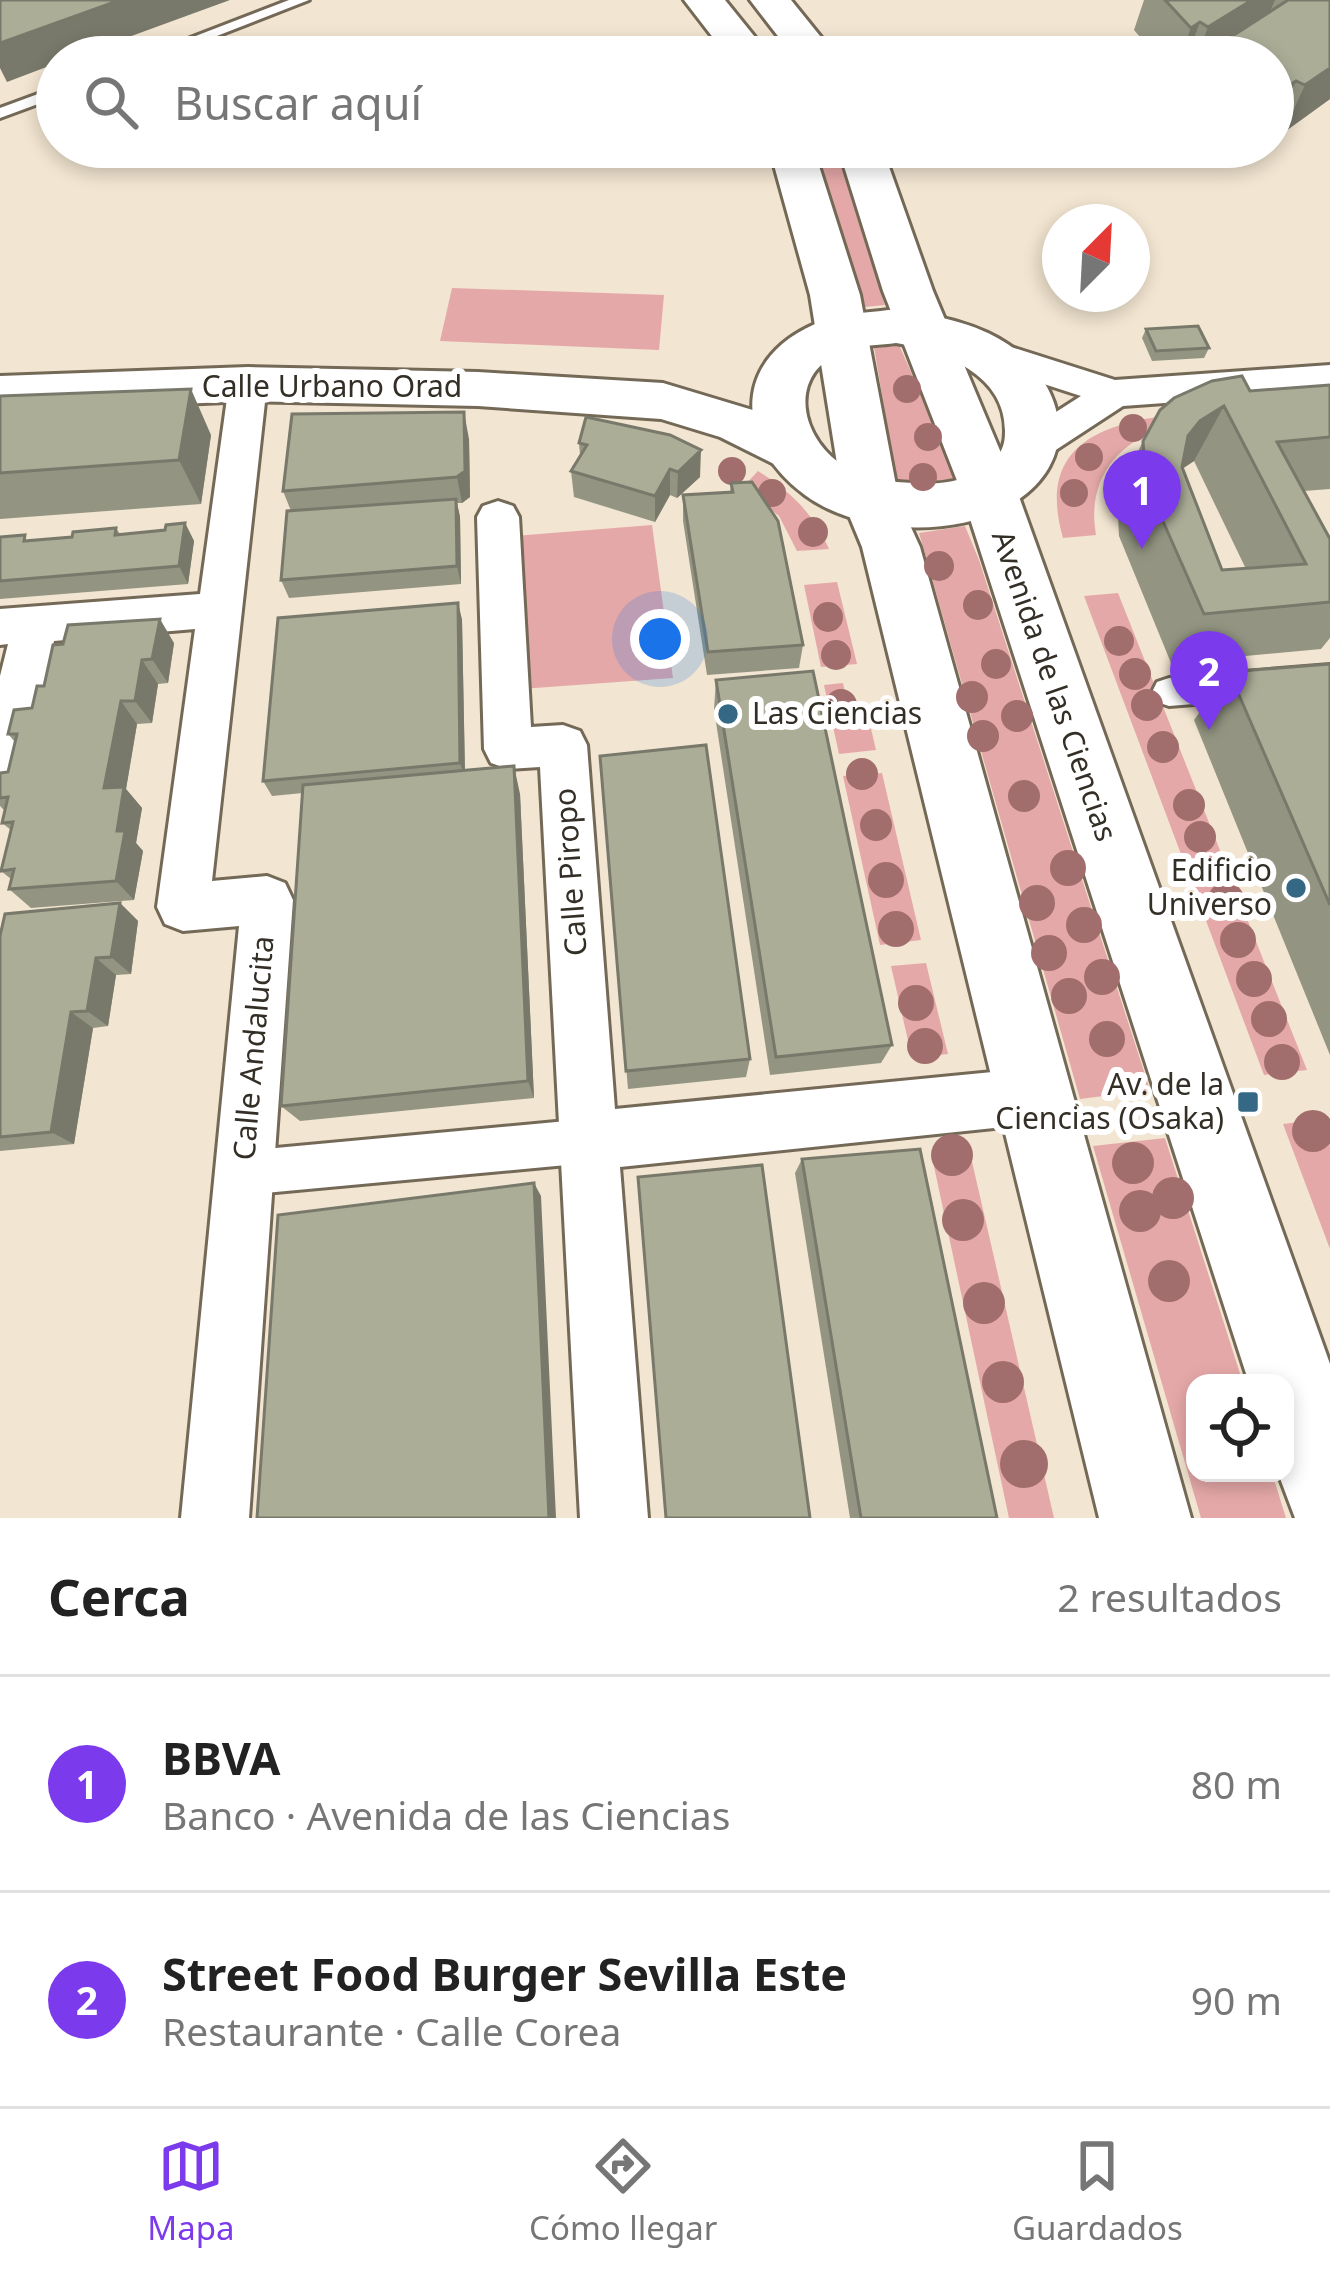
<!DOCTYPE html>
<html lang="es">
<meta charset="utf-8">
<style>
body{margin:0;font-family:"Noto Sans",sans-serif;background:#f2f2f2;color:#222}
.controls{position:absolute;right:36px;bottom:36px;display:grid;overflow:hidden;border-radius:24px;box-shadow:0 6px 18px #0003}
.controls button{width:108px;height:108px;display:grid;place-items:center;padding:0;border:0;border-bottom:3px solid #e0e0e0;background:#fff;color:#222;font:60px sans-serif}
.compass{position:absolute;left:1042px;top:204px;width:108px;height:108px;border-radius:50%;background:#fff;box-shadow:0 6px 18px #0003;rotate:24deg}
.you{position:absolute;left:660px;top:639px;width:42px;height:42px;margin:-30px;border:9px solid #fff;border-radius:50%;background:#1a73e8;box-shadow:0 0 0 18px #1a73e833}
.badge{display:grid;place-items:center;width:78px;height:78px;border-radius:50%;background:#7c3aed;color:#fff;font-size:39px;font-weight:700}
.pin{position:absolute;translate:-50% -99px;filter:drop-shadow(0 3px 6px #0008)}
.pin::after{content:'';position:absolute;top:63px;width:42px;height:36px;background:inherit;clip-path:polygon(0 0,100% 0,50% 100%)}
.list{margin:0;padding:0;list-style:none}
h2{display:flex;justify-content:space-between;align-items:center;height:156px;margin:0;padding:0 48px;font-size:51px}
h2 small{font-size:39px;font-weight:400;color:#767676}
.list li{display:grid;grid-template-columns:78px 1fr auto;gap:36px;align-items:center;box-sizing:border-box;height:216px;padding:0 48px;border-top:3px solid #e0e0e0}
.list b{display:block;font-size:45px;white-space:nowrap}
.list p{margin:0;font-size:39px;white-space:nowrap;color:#767676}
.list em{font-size:39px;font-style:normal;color:#767676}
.icon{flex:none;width:66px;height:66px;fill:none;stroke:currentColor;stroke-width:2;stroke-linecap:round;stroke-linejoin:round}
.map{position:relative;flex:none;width:1330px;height:1518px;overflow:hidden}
.search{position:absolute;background:#fff;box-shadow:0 6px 18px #0003;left:36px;right:36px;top:36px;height:132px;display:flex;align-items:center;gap:30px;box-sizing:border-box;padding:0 42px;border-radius:66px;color:#767676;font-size:45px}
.sheet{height:588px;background:#fff}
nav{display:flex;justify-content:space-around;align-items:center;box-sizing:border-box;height:168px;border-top:3px solid #e0e0e0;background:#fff;font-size:33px;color:#767676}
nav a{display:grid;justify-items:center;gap:6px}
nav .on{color:#7c3aed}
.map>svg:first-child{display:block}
</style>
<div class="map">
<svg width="1330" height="1518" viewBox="0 0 1330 1518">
<rect width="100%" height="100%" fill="#f2e5d1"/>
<path fill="#e5a8a8" d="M815,147H835L885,305L865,307Z
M452,288L664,295L659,350L440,341Z
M899,345L960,481L897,486L874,347Z
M1157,417L1162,427C1113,447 1087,482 1096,535L1063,538C1040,458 1084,428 1157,417Z
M758,471C791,492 813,513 829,549L797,551L779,516L743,487Z
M652,525L673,678L521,689L514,536Z
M965,526L979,560L1150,1090L1080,1099L919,533Z
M837,582L857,664L821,667L804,585Z
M1118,593L1307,1070L1264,1075L1084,596Z
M843,683L848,708L866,707L876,750L839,754L824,685Z
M882,773L921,940L880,945L843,776Z
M926,963L948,1054L912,1058L891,966Z
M1326,1119L1330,1128V1249L1283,1124Z
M1165,1138L1243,1383H1195V1473H1272L1286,1518H1201L1093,1146Z
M970,1153L1054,1518H1009L932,1157Z"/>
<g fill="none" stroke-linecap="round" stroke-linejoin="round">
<defs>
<path id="service" d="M289,0H309L163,57H141Z
M57,87V97L0,118V108Z"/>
<path id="pedestrian" d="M1330,665V693L1169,706L1157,702L1152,692L1157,682L1169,678Z
M588,1119L603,1126L610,1141L603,1156L588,1163L244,1195L228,1189L222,1173L228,1157L244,1151Z"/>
<path id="minor" d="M986,339L1115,380L1330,365V391L1123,406L1045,457L1031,461L1017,457L1011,447L1017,437L1081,396L973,361L967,352L973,343Z
M248,371L262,375L267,384L212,881L267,876L285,883L293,900L249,1518H181L239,926L183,931L165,924L157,907L195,629L54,641L24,772L17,787L0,793V676L8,644L0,645V609L200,594L229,384L234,375Z
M498,501L513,506L519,517L531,727L563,725L580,731L587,745L615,1109L1033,1068L1053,1076L1061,1096L1053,1116L1033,1124L620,1167L648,1518H580L540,767L508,769L491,763L484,749L477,517L483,506Z"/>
<path id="tertiary" d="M248,367L478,372L663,383L756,411L813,442L820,455L813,468L794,474L720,437L661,419L478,406L248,401L0,412V376Z"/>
<path id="secondary" d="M896,309C934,316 976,322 1009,345C1068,388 1080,460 1015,502C959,539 859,535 805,495C736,444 730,361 815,324C839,313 870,313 896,309ZM896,343C944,352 1006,374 1005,432C1005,455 993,462 975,473C957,483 933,485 913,483C891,482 871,480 851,470C798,443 783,368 851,349C865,345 881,345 896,343Z"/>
<path id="primary" d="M684,0H725L771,57H728Z
M750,0H791L837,57H794Z
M769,147H813L860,295L899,501L920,547L1191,1518H1099L862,547L843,501L810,295Z
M838,147H882L933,291L1017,491L1330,1364V1518H1295L1278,1473H1285V1383H1249L961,491L883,291Z"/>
</defs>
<use href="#service" stroke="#746957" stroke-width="6"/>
<use href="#pedestrian" stroke="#746957" stroke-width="6"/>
<use href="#minor" stroke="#746957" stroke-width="6"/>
<use href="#tertiary" stroke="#746957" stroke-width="6"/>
<use href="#secondary" stroke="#746957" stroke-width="6"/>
<use href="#primary" stroke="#746957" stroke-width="6"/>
<use href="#service" fill="#fff" fill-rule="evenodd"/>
<use href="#pedestrian" fill="#fff" fill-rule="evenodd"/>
<use href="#minor" fill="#fff" fill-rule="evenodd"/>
<use href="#tertiary" fill="#fff" fill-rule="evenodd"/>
<use href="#secondary" fill="#fff" fill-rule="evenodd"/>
<use href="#primary" fill="#fff" fill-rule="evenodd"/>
</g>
<g fill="#a26e6d">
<circle cx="907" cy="389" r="14"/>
<circle cx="1133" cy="428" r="14"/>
<circle cx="928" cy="437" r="14"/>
<circle cx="1089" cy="457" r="14"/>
<circle cx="732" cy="471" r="14"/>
<circle cx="923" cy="477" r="14"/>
<circle cx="772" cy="493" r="14"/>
<circle cx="1074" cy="493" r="14"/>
<circle cx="813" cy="532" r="15"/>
<circle cx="939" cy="566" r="15"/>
<circle cx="978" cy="605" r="15"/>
<circle cx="828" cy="617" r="15"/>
<circle cx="1119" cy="641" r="15"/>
<circle cx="836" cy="655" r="15"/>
<circle cx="996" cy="664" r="15"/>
<circle cx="1135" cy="674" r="16"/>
<circle cx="972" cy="697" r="16"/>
<circle cx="841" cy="705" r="16"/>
<circle cx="1147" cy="705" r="16"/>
<circle cx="1017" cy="716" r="16"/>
<circle cx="983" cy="736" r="16"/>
<circle cx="1163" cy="747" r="16"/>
<circle cx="862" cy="774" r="16"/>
<circle cx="1024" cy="796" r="16"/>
<circle cx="1189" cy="805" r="16"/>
<circle cx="876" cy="825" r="16"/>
<circle cx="1200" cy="837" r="16"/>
<circle cx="1068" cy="868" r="18"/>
<circle cx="886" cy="880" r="18"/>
<circle cx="1226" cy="900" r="18"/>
<circle cx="1037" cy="903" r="18"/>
<circle cx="1084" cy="925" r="18"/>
<circle cx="896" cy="929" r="18"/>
<circle cx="1238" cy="940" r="18"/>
<circle cx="1049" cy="953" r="18"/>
<circle cx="1102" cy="977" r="18"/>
<circle cx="1254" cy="979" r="18"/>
<circle cx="1069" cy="996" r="18"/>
<circle cx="916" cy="1003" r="18"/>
<circle cx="1269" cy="1019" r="18"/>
<circle cx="1107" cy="1039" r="18"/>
<circle cx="925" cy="1046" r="18"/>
<circle cx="1282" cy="1062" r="18"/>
<circle cx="1313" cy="1131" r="21"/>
<circle cx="952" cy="1155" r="21"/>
<circle cx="1133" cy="1163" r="21"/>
<circle cx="1173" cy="1198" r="21"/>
<circle cx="1140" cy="1211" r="21"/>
<circle cx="963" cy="1220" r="21"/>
<circle cx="1169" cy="1281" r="21"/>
<circle cx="984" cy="1303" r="21"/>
<circle cx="1003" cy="1382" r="21"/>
<circle cx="1024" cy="1464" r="24"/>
</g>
<path fill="#939582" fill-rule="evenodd" d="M1144,0H1330V99L1283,133L1273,129V57H1157L1134,30Z
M1146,329L1209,348L1204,358L1152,361L1142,338Z
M1330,385V489L1304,491L1330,539V638L1321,649L1171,663L1119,536L1117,495L1143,441L1250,391ZM1194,461L1246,569L1222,570L1182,469Z
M0,396L211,435L201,504L0,519Z
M469,439L470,497L462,503H457L460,517L461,584L289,598L281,580L291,511L283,491Z
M579,443L700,477L677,498L670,495L655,522L574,497L571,471L580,455Z
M731,483L803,645L799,668L707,675L683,521V495L730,493Z
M185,523L194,541L188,584L0,599V537L29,541L72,537L116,528L120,534L165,530Z
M458,603L462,620L465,771L520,794L534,1098L300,1121L281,1106L303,793L272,796L263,781Z
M174,643L168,683L158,684L152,723L137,724L126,789L142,808L136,843L143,851L134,900L31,908L9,889L11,879L1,871L11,830L2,823L5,811L0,806V773L8,772L15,742L8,734L32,708L44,686Z
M1330,664V1055L1194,720L1229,672Z
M716,680L892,1045L881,1063L770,1075L714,709Z
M600,756L750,1059L746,1077L628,1089Z
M120,903L138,921L131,974L116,975L108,1026L93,1028L74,1144L0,1151V936Z
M802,1159L997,1518H850L795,1173Z"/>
<path fill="#78796a" d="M120,0H230L74,57H57V63L7,82L0,68V43Z
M1252,0H1275L1263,27L1217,46L1213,57H1197L1208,27Z
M1200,22L1187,57H1180L1191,28Z
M1330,68V99L1283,133L1305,85Z
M1296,81L1273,129L1274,96Z
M191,389L211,435L201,504L179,460Z
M1224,406L1194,461L1171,476L1188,436L1200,421Z
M464,412L469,439L470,497L462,503L457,477Z
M701,450L700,477L677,498L678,472Z
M670,469V495L655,522V496Z
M456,499L460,517L461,584L457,566Z
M185,523L194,541L188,584L179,566Z
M458,603L462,620L465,777L460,763Z
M160,619L174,643L168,683L152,659Z
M142,660L158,684L152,723L135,701Z
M121,701L137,724L126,789L142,808L136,843L143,851L134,900L116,881L117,831L104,788Z
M514,766L520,794L534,1098L528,1081Z
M120,903L138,921L131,974L111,957Z
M96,958L116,975L108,1026L87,1011Z
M71,1012L93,1028L74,1144L51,1132Z
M534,1183L541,1196L556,1518H549Z"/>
<path fill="#abad97" stroke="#78796a" stroke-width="3" fill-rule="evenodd" d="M0,0H120L0,43Z
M1165,0H1252L1208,27L1200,22L1191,28Z
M1288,0H1330V68L1305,85L1296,81L1274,96L1273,57H1218L1228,50L1217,46Z
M1198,326L1209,348L1156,351L1146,329Z
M1242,376L1250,391L1330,385V437L1277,442L1330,539V602L1204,614L1146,483L1143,441L1160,410L1174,398L1212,381ZM1224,406L1306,564L1222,570L1182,467L1188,436L1200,421Z
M191,389L179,460L0,473V396Z
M464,412L465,471L457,477L283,491L292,414Z
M586,417L670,435L701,450L678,472L670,469L655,496L571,471L587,445L579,443Z
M752,482L778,521L803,645L708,652L683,495L733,492L731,483Z
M456,499L457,566L281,580L287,511Z
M185,523L179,566L0,581V537L25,535L24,541L72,537L73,532L94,530L116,528L115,535L165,530L166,525Z
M458,603L460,763L263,781L278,618Z
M160,619L152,659L142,660L135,701H121L104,788L124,787L117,831H125L116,881L9,889L14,869L1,871L13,822L2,823L8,797L0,798V773L8,772L17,734H8L14,710L32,708L37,686H44L53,645L63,644L68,625Z
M1330,664V905L1229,672Z
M813,671L892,1045L776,1057L716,680Z
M706,745L750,1059L626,1071L600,756Z
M514,766L528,1081L281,1106L303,785Z
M120,903L111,957L96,958L87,1011L71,1012L51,1132L0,1137V936L5,914Z
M920,1149L997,1518H861L802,1159Z
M762,1165L810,1518H666L638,1177Z
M534,1183L549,1518H257L278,1215Z"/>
<g fill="#356885" stroke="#fff" stroke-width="4.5">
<circle cx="728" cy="714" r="12"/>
<circle cx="1296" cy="888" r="12"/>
<rect x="1236" y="1090" width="24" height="24" rx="6"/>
</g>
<g text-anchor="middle" stroke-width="12" stroke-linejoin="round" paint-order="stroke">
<g font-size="30" fill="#332e26" stroke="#fff">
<text x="332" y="397">Calle Urbano Orad</text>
<text transform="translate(1054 686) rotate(71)" y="10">Avenida de las Ciencias</text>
<text transform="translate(571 872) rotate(-94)" y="10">Calle Piropo</text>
<text transform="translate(254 1048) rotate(-85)" y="10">Calle Andalucita</text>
</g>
<g font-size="30" fill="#332e26" stroke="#fff" text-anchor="end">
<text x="752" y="724" text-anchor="start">Las Ciencias</text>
<text x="1272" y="881">Edificio<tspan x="1272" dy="34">Universo</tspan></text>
<text x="1224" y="1095">Av. de la<tspan x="1224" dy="34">Ciencias (Osaka)</tspan></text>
</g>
</g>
</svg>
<div class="controls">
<button><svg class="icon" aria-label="locate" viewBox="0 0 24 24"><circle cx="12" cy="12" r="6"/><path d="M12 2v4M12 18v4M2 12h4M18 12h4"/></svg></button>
</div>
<svg class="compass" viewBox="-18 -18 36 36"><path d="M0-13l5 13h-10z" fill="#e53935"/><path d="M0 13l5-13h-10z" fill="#767676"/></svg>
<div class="you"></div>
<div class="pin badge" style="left:1142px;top:549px">1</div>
<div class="pin badge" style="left:1209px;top:730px">2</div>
<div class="search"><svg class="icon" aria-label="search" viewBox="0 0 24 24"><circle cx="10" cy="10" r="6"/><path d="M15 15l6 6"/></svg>Buscar aquí</div>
</div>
<section class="sheet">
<h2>Cerca<small>2 resultados</small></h2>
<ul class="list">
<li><span class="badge">1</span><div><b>BBVA</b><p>Banco · Avenida de las Ciencias</p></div><em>80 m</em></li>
<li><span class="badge">2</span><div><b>Street Food Burger Sevilla Este</b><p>Restaurante · Calle Corea</p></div><em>90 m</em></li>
</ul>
</section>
<nav>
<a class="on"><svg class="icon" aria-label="map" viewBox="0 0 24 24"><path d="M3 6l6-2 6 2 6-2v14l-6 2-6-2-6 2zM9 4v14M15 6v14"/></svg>Mapa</a>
<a><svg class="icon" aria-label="directions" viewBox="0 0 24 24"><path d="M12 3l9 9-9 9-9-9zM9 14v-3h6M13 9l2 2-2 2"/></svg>Cómo llegar</a>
<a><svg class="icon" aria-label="saved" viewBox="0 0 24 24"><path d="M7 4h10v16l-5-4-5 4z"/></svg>Guardados</a>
</nav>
